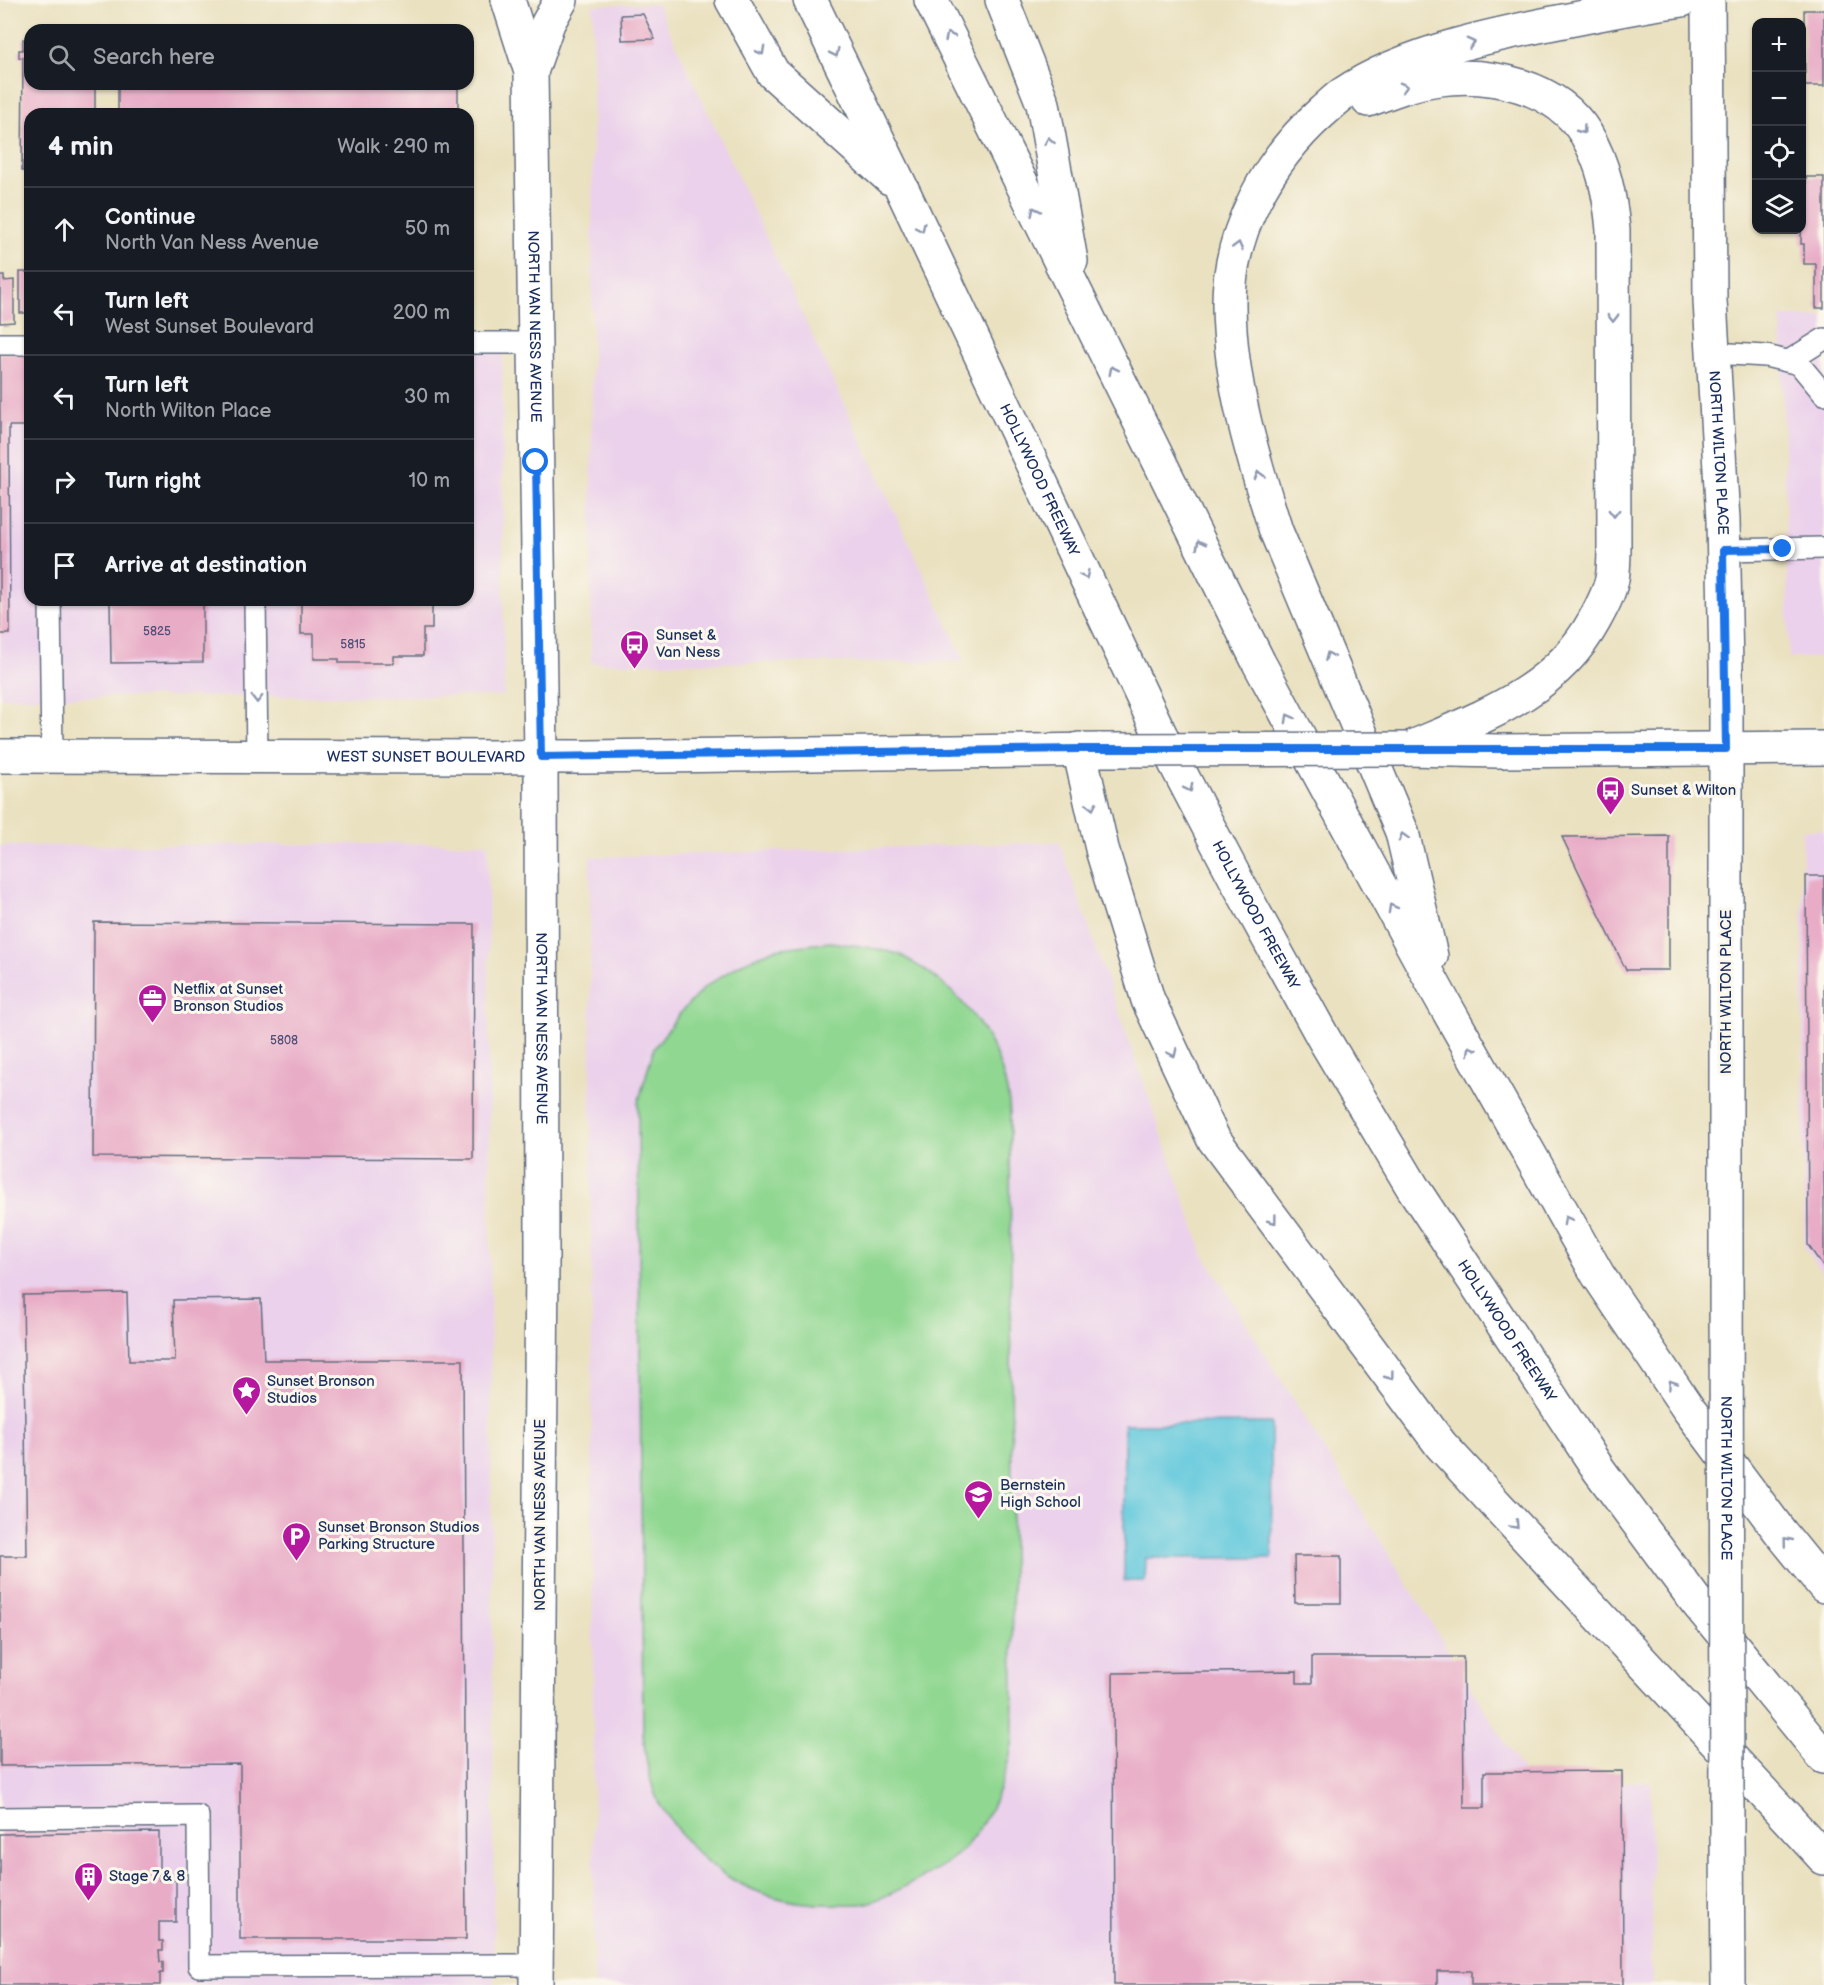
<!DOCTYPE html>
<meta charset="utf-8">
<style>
body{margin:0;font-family:"Balsamiq Sans",sans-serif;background:#242831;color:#f1f3f6}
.controls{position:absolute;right:18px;top:18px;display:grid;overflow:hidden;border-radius:12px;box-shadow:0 2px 4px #0004}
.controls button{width:54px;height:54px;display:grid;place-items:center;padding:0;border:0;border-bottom:2px solid #363941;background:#171b24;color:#f1f3f6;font:30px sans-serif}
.stop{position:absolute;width:18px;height:18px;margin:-14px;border:4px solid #1a73e8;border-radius:50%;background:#fff}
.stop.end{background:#1a73e8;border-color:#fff;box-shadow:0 2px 6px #0008}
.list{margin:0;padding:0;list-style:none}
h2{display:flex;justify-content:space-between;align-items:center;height:78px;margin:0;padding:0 24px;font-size:26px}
h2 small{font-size:20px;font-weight:400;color:#9ea1a6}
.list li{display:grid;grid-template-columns:39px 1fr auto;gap:18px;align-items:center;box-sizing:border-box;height:84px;padding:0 24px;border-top:2px solid #363941}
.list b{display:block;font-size:22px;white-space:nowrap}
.list p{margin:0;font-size:20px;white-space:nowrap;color:#9ea1a6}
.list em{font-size:20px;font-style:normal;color:#9ea1a6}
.icon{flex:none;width:33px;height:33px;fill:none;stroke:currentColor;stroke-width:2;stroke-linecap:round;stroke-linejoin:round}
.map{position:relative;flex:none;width:1824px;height:1985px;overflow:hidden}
.search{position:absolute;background:#171b24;box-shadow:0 2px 4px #0004;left:24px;top:24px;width:450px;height:66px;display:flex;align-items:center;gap:15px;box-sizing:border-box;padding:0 21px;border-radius:18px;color:#9ea1a6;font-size:22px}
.panel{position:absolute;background:#171b24;box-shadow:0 2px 4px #0004;left:24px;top:108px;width:450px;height:498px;border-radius:18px}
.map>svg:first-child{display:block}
</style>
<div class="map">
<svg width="1824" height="1985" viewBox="0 0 1824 1985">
<rect width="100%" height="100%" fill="#fbf7ec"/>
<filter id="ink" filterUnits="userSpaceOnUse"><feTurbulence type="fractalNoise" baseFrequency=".0167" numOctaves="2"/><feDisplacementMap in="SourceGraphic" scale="12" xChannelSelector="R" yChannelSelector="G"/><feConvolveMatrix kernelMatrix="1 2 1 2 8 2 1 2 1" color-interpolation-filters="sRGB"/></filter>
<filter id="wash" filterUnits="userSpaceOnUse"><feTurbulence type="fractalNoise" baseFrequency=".008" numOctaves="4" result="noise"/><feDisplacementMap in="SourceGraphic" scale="24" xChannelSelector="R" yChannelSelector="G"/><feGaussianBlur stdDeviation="1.35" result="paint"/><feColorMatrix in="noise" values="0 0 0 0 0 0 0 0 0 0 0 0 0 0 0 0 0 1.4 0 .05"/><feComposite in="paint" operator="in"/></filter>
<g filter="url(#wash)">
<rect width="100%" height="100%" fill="#eae1c0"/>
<path fill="#ebd1eb" d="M657,4L965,662L591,663L593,5Z
M1781,317H1824V658H1789Z
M502,351L504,696L0,697V354H30V600H468V352Z
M1802,830H1824V1276L1804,1247Z
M1059,842L1204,1255L1530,1783L1651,1782L1652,1985H594L590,857Z
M488,843L494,1985H0V846Z"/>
<path fill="#90d791" stroke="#568378" stroke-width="1.5" d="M830,942C852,945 876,947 898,954C906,957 914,964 922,968C973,1002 1005,1052 1010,1113L1013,1740C1006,1778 991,1817 965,1847C952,1862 930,1873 912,1883C898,1890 882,1899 867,1903C857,1905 845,1904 835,1904C768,1906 709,1878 672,1822C667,1814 660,1807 657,1799C648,1777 645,1755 643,1732L638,1103L654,1048L681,1012L705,987L740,964L775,949Z"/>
<path fill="#60c8dc" stroke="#3e7c9d" stroke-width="1.5" d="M1271,1423L1272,1558H1146L1145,1581H1124V1424Z"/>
<g id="blocks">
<path fill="#e8acc6" d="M1804,10H1824V86H1805Z
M643,14L655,39L622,40L621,15Z
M23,39H30V84H95V114H30V171H22L23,57L19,58V50H23Z
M118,84H458V114H118Z
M1806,177H1824V308H1816V264H1804V244H1801L1802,198H1806Z
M20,272H30V313H20Z
M0,276H4V281L14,280V322L0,323Z
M0,353H30V426H9L10,634H0Z
M110,600H203V662L111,663Z
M301,600H432V629H423V656H394V663H339V659H314V634H301Z
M1669,836V970H1626L1562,837Z
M1806,876H1824V1268L1808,1245Z
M94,922L474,924L473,1159L93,1157Z
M127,1293L129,1361H175L173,1300L261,1299L264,1360H463L466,1939H240V1764L0,1766V1556H27L23,1295Z
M1294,1556H1341V1603H1295Z
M1312,1657H1463L1464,1808H1484V1772L1622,1771L1623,1985H1471V1971H1437V1985H1114L1113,1673L1297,1671V1683H1312Z
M159,1832V1880H176V1922H159V1941H163V1950H159L160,1962H163V1973H160V1985H0V1834Z"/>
</g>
</g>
<g filter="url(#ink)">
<use href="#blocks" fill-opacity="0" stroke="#636d80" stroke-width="1.5"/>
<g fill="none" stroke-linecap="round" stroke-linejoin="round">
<defs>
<path id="lane" d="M468,343H535
M0,344H30
M1713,353L1766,356L1799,364L1824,394
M1789,361L1824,339
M1723,550L1824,548
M50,600L52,756
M255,600L257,757
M0,1818L198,1816L199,1966L536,1965"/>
<g id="secondary">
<path id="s1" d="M508,0L531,72L541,757L542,1259L536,1985"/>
<path id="s2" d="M1708,0L1710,301L1723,520L1726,669V1232"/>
<path d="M531,72L548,23L561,0"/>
<path d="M1727,1833L1728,1985"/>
</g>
<g id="primary">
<path d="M1408,749L1498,751L1824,748"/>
<path id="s3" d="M0,756L587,757L1101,750"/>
</g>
<g id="highway">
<path d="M732,0L773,73L890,178"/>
<path id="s4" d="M810,0L902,189L1161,736L1239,885L1324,1039L1413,1188L1599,1470L1695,1600L1824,1757"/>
<path d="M931,0L1259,663L1440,996L1598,1275L1687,1407L1781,1533L1824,1586"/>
<path d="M1002,0L1043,104L1071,261"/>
<path d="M1368,100C1391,91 1414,82 1439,79C1490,72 1557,86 1586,134C1604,164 1610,196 1613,230L1614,546C1614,557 1614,568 1612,579C1609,594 1601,608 1594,621C1554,694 1479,718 1408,749"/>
<path d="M1079,749L1103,853L1148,1000L1213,1138L1441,1445L1824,1858"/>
<path d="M1431,956L1402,832L1276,531C1253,458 1230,384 1229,306C1228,232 1268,160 1322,112C1329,106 1336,99 1343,94C1406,51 1505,32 1579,18C1613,11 1647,4 1682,0"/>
</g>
</defs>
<use href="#lane" stroke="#636d80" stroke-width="24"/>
<use href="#secondary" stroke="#636d80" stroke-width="36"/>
<use href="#primary" stroke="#636d80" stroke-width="36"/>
<use href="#highway" stroke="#636d80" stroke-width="36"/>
<use href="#lane" stroke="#fff" stroke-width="21"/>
<use href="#secondary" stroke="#fff" stroke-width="33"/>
<use href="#primary" stroke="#fff" stroke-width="33"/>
<use href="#highway" stroke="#fff" stroke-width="33"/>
<defs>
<g id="secondary-bridge">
<path id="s5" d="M1726,1232L1727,1833"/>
</g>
<path id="primary-bridge" d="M1101,750L1408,749"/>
</defs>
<use href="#secondary-bridge" stroke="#636d80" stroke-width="36" stroke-linecap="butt"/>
<use href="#primary-bridge" stroke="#636d80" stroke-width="36" stroke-linecap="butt"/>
<use href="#secondary-bridge" stroke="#fff" stroke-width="33"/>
<use href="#primary-bridge" stroke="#fff" stroke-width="33"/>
</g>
<defs><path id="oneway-chevron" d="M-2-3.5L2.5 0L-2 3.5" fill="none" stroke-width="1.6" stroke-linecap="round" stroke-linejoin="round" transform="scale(1.5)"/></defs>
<g stroke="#8d97ae">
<use href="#oneway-chevron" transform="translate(949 36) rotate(-116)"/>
<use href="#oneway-chevron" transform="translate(1471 43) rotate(-15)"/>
<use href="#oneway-chevron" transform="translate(761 51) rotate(61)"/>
<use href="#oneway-chevron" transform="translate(835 53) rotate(64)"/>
<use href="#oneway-chevron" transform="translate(1404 87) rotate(-14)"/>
<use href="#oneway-chevron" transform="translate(1582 130) rotate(53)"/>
<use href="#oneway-chevron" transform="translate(1049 141) rotate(-100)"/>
<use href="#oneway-chevron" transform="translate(1035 211) rotate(-116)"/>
<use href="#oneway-chevron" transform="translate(921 228) rotate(65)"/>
<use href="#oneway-chevron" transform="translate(1238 246) rotate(-75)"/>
<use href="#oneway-chevron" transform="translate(1613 318) rotate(90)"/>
<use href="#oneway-chevron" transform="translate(1113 370) rotate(-117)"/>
<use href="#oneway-chevron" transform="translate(1259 475) rotate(-105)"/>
<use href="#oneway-chevron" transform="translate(1614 513) rotate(90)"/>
<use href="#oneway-chevron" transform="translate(1200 544) rotate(-117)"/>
<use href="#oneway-chevron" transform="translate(1085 575) rotate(65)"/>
<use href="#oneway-chevron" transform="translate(1329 656) rotate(-113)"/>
<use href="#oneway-chevron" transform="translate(257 699) rotate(90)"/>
<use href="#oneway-chevron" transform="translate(1289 718) rotate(-119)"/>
<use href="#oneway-chevron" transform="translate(1189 788) rotate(63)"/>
<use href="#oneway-chevron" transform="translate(1092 806) rotate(77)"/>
<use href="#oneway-chevron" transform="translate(1403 837) rotate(-106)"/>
<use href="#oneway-chevron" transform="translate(1392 908) rotate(-119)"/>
<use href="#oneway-chevron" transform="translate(1471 1050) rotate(-119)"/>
<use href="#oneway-chevron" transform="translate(1173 1053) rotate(65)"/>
<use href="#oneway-chevron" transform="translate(1273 1220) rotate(53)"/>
<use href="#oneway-chevron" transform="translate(1567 1220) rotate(-119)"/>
<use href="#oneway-chevron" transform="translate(1390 1376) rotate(53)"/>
<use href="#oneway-chevron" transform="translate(1672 1384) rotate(-124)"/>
<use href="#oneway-chevron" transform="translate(1515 1525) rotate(47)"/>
<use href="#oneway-chevron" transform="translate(1787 1541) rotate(-129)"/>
</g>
</g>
<g fill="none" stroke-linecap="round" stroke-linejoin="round" filter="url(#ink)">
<path stroke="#1a73e8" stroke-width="8" d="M536,462L541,757L1079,749H1726L1723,550L1783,549"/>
</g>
<defs>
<symbol id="bus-pin" viewBox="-11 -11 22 30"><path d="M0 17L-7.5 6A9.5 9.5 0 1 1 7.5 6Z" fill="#b5179e" stroke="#fbf7ec"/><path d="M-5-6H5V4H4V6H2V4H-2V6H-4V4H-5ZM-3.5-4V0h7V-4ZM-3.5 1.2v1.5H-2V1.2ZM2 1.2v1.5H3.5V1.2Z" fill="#fff"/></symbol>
<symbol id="office-pin" viewBox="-11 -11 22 30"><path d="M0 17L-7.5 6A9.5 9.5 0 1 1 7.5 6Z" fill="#b5179e" stroke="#fbf7ec"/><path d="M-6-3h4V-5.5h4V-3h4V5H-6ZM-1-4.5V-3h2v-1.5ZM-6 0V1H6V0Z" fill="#fff"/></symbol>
<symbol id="sight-pin" viewBox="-11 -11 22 30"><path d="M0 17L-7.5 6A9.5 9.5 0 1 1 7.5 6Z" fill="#b5179e" stroke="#fbf7ec"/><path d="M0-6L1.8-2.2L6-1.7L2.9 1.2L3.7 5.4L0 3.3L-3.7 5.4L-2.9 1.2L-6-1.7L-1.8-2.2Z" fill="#fff"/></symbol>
<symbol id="school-pin" viewBox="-11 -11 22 30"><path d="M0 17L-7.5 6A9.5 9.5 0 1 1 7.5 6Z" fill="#b5179e" stroke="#fbf7ec"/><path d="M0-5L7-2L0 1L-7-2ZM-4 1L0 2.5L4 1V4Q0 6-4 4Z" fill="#fff"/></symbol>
<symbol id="parking-pin" viewBox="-11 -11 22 30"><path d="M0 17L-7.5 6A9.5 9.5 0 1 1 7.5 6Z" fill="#b5179e" stroke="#fbf7ec"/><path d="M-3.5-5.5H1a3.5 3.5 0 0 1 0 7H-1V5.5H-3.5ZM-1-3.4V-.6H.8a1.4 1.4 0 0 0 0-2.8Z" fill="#fff"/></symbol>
<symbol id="building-pin" viewBox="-11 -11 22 30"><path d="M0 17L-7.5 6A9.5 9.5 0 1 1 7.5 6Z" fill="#b5179e" stroke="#fbf7ec"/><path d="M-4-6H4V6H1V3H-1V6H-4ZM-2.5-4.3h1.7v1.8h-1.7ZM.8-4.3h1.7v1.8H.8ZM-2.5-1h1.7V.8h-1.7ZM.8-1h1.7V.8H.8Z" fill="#fff"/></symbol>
</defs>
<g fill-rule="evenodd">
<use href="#bus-pin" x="618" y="628" width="33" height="45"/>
<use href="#bus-pin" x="1594" y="774" width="33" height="45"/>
<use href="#office-pin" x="136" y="982" width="33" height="45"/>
<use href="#sight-pin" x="230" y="1374" width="33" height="45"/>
<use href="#school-pin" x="962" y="1478" width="33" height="45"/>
<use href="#parking-pin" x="280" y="1520" width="33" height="45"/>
<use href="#building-pin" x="72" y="1860" width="33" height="45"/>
</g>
<g text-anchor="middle" stroke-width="6" stroke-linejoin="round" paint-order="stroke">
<g font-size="12" fill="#4e4e78">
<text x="157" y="635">5825</text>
<text x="353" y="648">5815</text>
<text x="284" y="1044">5808</text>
</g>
<g font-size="15" fill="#1b2f5e" stroke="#fbf7ec">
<text dy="5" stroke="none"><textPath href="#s1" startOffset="330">NORTH VAN NESS AVENUE</textPath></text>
<text dy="5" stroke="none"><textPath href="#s2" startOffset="453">NORTH WILTON PLACE</textPath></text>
<text dy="5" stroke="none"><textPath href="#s4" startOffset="532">HOLLYWOOD FREEWAY</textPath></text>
<text dy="5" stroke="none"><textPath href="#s3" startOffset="426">WEST SUNSET BOULEVARD</textPath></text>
<text dy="5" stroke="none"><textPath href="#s4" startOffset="1018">HOLLYWOOD FREEWAY</textPath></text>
<text transform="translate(1726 992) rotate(-90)" y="5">NORTH WILTON PLACE</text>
<text dy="5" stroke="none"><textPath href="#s1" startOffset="1032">NORTH VAN NESS AVENUE</textPath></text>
<text dy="5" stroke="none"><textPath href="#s4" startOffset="1504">HOLLYWOOD FREEWAY</textPath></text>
<text dy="5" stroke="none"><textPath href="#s5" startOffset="246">NORTH WILTON PLACE</textPath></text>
<text transform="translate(540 1515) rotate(-90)" y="5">NORTH VAN NESS AVENUE</text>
</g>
<g font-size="15" fill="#1b2f5e" stroke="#fbf7ec" text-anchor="start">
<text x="656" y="640">Sunset &amp;<tspan x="656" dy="17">Van Ness</tspan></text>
<text x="1631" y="795">Sunset &amp; Wilton</text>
<text x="173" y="994">Netflix at Sunset<tspan x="173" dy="17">Bronson Studios</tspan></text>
<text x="267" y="1386">Sunset Bronson<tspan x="267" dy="17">Studios</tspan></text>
<text x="1000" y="1490">Bernstein<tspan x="1000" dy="17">High School</tspan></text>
<text x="318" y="1532">Sunset Bronson Studios<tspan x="318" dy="17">Parking Structure</tspan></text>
<text x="109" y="1881">Stage 7 &amp; 8</text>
</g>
</g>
</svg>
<div class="controls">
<button>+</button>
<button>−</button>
<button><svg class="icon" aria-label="locate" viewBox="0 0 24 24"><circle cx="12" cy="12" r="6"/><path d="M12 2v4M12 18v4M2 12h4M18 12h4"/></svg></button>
<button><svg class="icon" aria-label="layers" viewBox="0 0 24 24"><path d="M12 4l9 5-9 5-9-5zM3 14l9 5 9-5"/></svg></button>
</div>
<div class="stop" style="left:536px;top:462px"></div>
<div class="stop end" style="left:1783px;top:549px"></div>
<div class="search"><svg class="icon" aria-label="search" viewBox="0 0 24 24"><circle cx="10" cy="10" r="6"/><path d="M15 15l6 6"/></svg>Search here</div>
<section class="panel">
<h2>4 min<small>Walk · 290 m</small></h2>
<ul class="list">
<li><svg class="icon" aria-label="ahead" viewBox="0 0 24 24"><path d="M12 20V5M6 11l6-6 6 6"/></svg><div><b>Continue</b><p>North Van Ness Avenue</p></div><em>50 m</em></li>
<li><svg class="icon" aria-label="left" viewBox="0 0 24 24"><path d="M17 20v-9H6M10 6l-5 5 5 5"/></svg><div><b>Turn left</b><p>West Sunset Boulevard</p></div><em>200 m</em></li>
<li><svg class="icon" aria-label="left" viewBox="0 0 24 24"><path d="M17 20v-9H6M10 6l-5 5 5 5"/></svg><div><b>Turn left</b><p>North Wilton Place</p></div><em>30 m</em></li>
<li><svg class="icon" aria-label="right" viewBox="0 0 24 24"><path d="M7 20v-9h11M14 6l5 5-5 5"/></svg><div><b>Turn right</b></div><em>10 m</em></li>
<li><svg class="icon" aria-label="arrive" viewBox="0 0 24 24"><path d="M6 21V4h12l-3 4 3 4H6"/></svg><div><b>Arrive at destination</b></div></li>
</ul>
</section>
</div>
